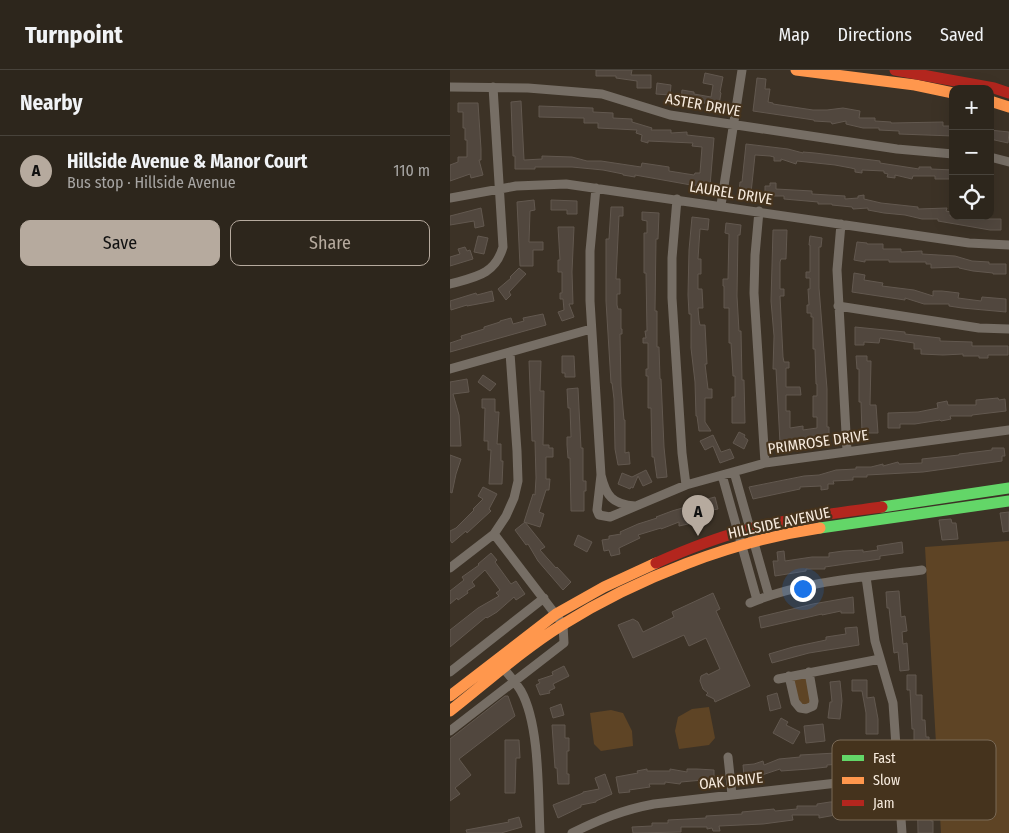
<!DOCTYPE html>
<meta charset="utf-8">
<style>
body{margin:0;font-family:"Fira Sans Condensed",sans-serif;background:#352e25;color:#f1f3f6}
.controls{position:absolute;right:15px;top:15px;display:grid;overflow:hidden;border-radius:10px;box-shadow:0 5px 20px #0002}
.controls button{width:45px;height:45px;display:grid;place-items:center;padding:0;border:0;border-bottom:1px solid #48433b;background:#2d261c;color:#f1f3f6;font:25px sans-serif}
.you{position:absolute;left:352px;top:518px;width:18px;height:18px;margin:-12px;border:4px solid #fff;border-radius:50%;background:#1a73e8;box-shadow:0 0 0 8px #1a73e833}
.badge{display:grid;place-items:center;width:32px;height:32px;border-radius:50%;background:#b6aa9e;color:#111;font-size:16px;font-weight:700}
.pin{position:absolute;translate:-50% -41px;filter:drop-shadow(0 1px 2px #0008)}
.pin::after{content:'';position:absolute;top:26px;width:18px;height:15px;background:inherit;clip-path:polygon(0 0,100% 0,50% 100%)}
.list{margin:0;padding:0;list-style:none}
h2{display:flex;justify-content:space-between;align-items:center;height:65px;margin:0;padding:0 20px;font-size:21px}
h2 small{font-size:16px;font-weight:400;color:#a7a5a3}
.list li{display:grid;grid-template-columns:32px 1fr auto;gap:15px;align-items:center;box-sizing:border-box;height:70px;padding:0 20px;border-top:1px solid #48433b}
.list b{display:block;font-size:19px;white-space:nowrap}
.list p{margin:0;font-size:16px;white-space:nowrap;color:#a7a5a3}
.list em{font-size:16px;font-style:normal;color:#a7a5a3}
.actions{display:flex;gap:10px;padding:15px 20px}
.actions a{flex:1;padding:11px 0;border:1px solid #b6aa9e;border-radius:10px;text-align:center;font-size:18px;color:#b6aa9e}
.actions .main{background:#b6aa9e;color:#111}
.icon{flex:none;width:28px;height:28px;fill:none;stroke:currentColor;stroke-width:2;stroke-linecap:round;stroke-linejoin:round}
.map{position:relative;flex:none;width:559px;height:763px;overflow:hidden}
header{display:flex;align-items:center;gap:30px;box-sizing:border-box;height:70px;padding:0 25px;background:#2d261c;border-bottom:1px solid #48433b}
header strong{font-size:24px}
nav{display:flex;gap:28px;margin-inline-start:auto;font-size:18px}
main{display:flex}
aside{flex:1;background:#2d261c}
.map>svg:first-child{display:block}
</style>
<header>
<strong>Turnpoint</strong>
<nav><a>Map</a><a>Directions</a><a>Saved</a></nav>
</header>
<main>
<aside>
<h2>Nearby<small></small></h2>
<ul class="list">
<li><span class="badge">A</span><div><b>Hillside Avenue &amp; Manor Court</b><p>Bus stop · Hillside Avenue</p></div><em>110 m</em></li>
</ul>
<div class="actions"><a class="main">Save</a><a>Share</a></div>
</aside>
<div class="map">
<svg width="559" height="763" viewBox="0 0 559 763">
<rect width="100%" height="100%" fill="#3c3226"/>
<path fill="#5e4425" d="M559,471V763H491L475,477Z
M358,603L363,633L351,638L340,607Z
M259,637L265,668L259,675L229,679L225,661L228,647L242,639Z
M161,640L173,643L182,661L183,676L151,681L144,674L140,643Z"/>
<path fill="#51473e" stroke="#62584f" d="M146,0H182L181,5H201V18H187V11L166,8V6H146Z
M255,3L273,7L270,22L271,23L269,35L231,30L232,20L244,22V24L261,27L263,15L253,13Z
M307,8L316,9L315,19H320L318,32L323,33V34L363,40H377L393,38L410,41L409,48H425V51L441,52V53L493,52V56H503V66L449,64V61L429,60V58H413L396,54V51L382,54L381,52L364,51V50L303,41Z
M207,13L221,15L220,25L206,24Z
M71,31L74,90L92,89V86L122,87L137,91H151L191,97L192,93L219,97V101L244,105L245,103H250L252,77L242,76L243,73L198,71V73L191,71L192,65L186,63L187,60L148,58V53H134V48H129L89,47V36L143,38V42L163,43V48L182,49V52L202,58L201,60H221V63L237,62V65L264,68L260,116L241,115L185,105V107L173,105V104L153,100L122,97H85V99H65V86H63L61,32Z
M8,33H28L31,79V90H29L33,105L21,108L20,104L0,111V95L8,92V87H17V70H15V58H13V42H8Z
M540,60L559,62L558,73L540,69Z
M296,74L338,79L353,83V82L365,83L430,91V93L469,99V97H481V99L503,100V109H485V106H463L462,109L445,105V108L437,107L438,104L434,103V101L412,100V103L405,102V99L401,98L385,95L347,91L346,94L331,89V91H324V87L320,86L305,85L301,123L289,122L290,112H292Z
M320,113H326V119L362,121V124L395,126V129L408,128V126L414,125V129L431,133L468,137V139L497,138L496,141L501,142L500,146H533V149H551V160H540L488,151V149H472L455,145L434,143L418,140V138L403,139L402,137L382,135V134H368V132L334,129V126H315V116H320Z
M84,130L85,140L80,141L79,172H93V180H83V196H70L67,132Z
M101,130L127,131V144H117V140H101Z
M161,137H173V146H169L166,209H170V224H167V235L168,239H171V259H172V264H170L171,316L174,350H175V383L179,382L180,394L168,395L165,379L164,329L162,313H161L156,231V169H159Z
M31,138L34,156L25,158L24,151L0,155V146Z
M192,142L209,143L208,169H206L205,241H207V277H209L210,309H211L214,377L217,407L207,408L204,387H202L201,338H198V306H196V299H198V273H193V268H196L195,261H197L196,203H194V163H197V151L192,150Z
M242,147L259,149L258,160L250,159L248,189H251V204H248V219H252L253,238H248L249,250L250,255H255L257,294H255L258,319H262V328H255V352L261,361H249L247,346H246L245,312L241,278V244H239L238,225L239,180Z
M276,153L291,155L290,165H288L287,226L289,261H291L292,310H294L295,353H282V327H285V306H283L281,273H279V238H274V216H273V209H278L279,164L275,163Z
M108,157H124L122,202L123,234H119L124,247L112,251L108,242L114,240L113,229H110V223H112V202H108V190H110Z
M323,160H337L336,189H331L330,192V219H334V226H330L333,287L334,292H339V298H336V317H350L351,325H336V341H340V358L353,356V360L367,358V347H363V326H367V314H366L365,279H363V247H361V243H357V235H359L358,219H360V208H356V202H360V175H359L360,166L372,168L371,177H369V218L377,319V357H379V367H360V370L330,373L326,299H323L324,266L321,231Z
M28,166L38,168L34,184L24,182Z
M407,172L417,173V174H433V179H451V182L472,181V184L505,186L522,191L539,192V194H556V204H543V203L523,201L509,198V197L481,198V194H476V192H439V190H415V192L404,190Z
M15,177L17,181L20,180L23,189L0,196V187L10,184L8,179Z
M69,198L76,204L59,222L61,225L56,230L48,219L61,208L60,207Z
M404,203L415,205L414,210L433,213L432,216L464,220L483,226V221H492L509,223L508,228L531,231L532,227L556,229V242L512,238L499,236V234H474L455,228V230L402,222Z
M42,221L44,231L17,236V235L1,240L0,231L26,223L27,225Z
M93,244L96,255L0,282V273L12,269L11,266L34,259V257L50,252V251L61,248L63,254L74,251L73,248Z
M405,257L455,262V264L490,268V271L522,272V276H558V285H538V288H529V286H513V284L493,285L471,284V279H464V273L430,268L429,273L414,272V275H405Z
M112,286H124L125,307H115V303H112Z
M406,286H417V291H421L420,335H426L428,363H412L411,332H409V299H407Z
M79,291H91L90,321H94L93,375H99V378H103V387H96V409H100L99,420H96L89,442L94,444L90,457L74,452L83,424L85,425L86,408L85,371H82Z
M33,305L46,314L40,321L28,312Z
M17,309L19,322L3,324L9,345L11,376H0V312Z
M128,318L131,378H133V411H136V421H134V441H121L120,388H118L117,375V367H121L120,338H118L117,319Z
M548,328L549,330L555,329L556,341L522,345V346H500L501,349L491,351L490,350L465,354H450V358H438V343L468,342L488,338L487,333L497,331L498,335H526V330Z
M32,329H45V342H49L47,374H51V391H53L52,414H39L41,380H38V371H34L35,338H32Z
M289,362L295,365L294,367L298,370L294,379L283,373Z
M263,365L271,382L280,379L284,388L270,393L263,376L255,380L250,371Z
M542,378H554L555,386H552V391L473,402L417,405V407H403V410L383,411L384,414H378V419L371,420V416L350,417V419L303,429L299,417L354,406L369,405L386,400L406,399V397H421L433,394V396L448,392L449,394L472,393V389L509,385V384L542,380Z
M0,385L11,389L6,404L2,423L0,422Z
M196,400L202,412L193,416L188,406L183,418L181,417L180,419L168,414L172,403L182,407Z
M33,417L47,424L39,439L41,441L17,463L16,461L2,473L0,470V461L6,458L24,440L23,439L33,429L28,426Z
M265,427L268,439L236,445L238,454L229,456V452L211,459V458L188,465L190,468L169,478L170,484L161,486L159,480L154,481L152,470L159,469V466L171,464L170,462L188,454L207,448L206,447L222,441L239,436L238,434Z
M559,442V461L553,462L550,443Z
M501,449L502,453H506L508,469L492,470L489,450Z
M75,452L95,477L90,480L106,498L107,497L121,512L113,520L88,491L78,474L76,475L65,460Z
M128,465L142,472L137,482L124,475Z
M452,472L453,483L430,486V489L375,497V499H356V501L325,506L323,491H328L327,482L334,481L335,491L362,487H379V483L393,481L413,480V482L428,480L427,476Z
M41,483L47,490L45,492L61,514L66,511L75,524L66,530L64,527L47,542L37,548L36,547L0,577V560L28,538L49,526L46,523L50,520L35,500L22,512L25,516L17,521L18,523L8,530L7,528L0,534V521L14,510L12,507L29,495L28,494Z
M449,521L451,547L455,546L457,561L452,562L453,574L457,573L459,600L450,601L448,582L444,583L439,538H437L436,522Z
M263,523L270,539L266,541L300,616L265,632L264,629L256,625L258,623L253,619L250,611L251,606L257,603L258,605L270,599L256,568L239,576L234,565L183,588L168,555L183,549L188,552L193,562L224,547L222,542Z
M403,527L404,543H391V541L372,545V544L311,558L309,547L363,534Z
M407,557L409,575L359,583L322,593L319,584L343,577L376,570V567L396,564L395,558Z
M114,596L119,606L103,614L105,618L99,621L100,623L90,625L86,615L90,613L88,610L103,605L102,602Z
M457,605H466V625H472V650H475L476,667H479V678H476V700H478V721H481V751H483V763H468L467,712H466V695H464V659H462L460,620H457Z
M402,610H417V628L424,627L428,649V664H416V643L412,621H402Z
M390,611L392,631L390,649L378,648L380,632H382L380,612Z
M327,623L331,638L320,641L317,626Z
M55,626H58L65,646L9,689L21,705L5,718L10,724L0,731V669Z
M111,634L114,645L103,648L100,638Z
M331,648L338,652L336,655L350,662L343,674L323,663Z
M373,654L375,671L356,673L354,656Z
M102,655H115V668H119V681H117V704H119V714H108L107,698H105Z
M55,670H69L70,688H66L65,723H55Z
M386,679H396V683L431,680V691L377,695V697L359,699L331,701L330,699L312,705L294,706L293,695L304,694L313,691L314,695L329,689L350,687V685L386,683Z
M197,699V701H220V699L237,702V699H247L264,700V712H253V710L231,712L230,714L215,712V714H199L200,717L179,720L180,722L169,723L166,707L188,703L187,701Z
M155,704L162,724L146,731V732L131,735V737L108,748L103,735L133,723V722L149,719L145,708Z
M418,727H436V738H419V742L398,744L399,748L391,749V744L369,748V745H342L343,750L313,754L269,756L270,761H263L262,758L257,759V757H231V762L183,763L182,757L202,756V753H218V750L256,748V746L292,744V742L324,739L325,741L347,739V736H367V734L380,732L403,731V729Z
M69,747L72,757L51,763H17L16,760L59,752L58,750Z"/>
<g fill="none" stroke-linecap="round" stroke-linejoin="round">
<path stroke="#766e65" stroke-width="9" d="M0,17L78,18L152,24L220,45L447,79L503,84
M540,87L559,92
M146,118L140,181V231L151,405C156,426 162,434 185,436
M0,128L66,116L116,114L519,173L559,175
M227,129L222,188V228L232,383L236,415
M271,135L292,0
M309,141L305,185L304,223L315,393
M391,154L387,200L397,381
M0,214C25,207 45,205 53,177L43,17
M388,236L529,258L559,259
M0,299L141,259
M284,402L319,526
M151,405L147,440L149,445L160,447L236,415L315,393L559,360
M272,405L307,530
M0,498L44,464L56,446L64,428L68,411L67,381L60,283
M416,507L425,571L443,633L452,763
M300,533C352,511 416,507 472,500
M54,599C60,606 66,613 71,621C90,655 88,723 90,763
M0,602L94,528
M339,606L345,632L350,638L356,639L363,636L364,631L359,602
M328,609L430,589
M0,661L114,573L113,555L109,549L44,464
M278,687L282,725
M122,763C151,749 172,740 204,734L448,706"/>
<path stroke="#63d668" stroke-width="11" d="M432,437L559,418
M370,458L559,431"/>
<path stroke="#ff974d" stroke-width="11" d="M346,0L465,15L503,23
M540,31L559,37
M0,626L106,544L154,517L206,493
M0,641C37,612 72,580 112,555C187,508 282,471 370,458"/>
<path stroke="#b3261e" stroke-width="11" d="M445,0L544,18L559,23
M206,493C235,480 265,468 296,460C340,448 387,443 432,437"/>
</g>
<g text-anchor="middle" stroke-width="4.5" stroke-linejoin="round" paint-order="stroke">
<g font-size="15" fill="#f7ebde" stroke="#45331d">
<text transform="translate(253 35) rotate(10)" y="5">ASTER DRIVE</text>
<text transform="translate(281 123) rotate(9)" y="5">LAUREL DRIVE</text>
<text transform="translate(368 372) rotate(-8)" y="5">PRIMROSE DRIVE</text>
<text transform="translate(329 453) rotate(-12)" y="5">HILLSIDE AVENUE</text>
<text transform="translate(281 711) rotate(-6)" y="5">OAK DRIVE</text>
</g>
</g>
<rect x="382" y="670" width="164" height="80" rx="8" fill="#45331d" stroke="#7a6a57" stroke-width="1"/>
<rect x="392" y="685" width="22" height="6" fill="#63d668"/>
<rect x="392" y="707" width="22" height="7" fill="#ff974d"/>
<rect x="392" y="730" width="22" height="6" fill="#b3261e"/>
<g font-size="14" fill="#f7ebde">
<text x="423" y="693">Fast</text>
<text x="423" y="715">Slow</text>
<text x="423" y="738">Jam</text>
</g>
</svg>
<div class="controls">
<button>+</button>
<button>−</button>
<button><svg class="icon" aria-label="locate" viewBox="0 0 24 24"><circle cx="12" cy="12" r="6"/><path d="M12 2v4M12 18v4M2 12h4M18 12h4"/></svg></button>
</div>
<div class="you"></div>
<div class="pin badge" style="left:248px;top:466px">A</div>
</div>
</main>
